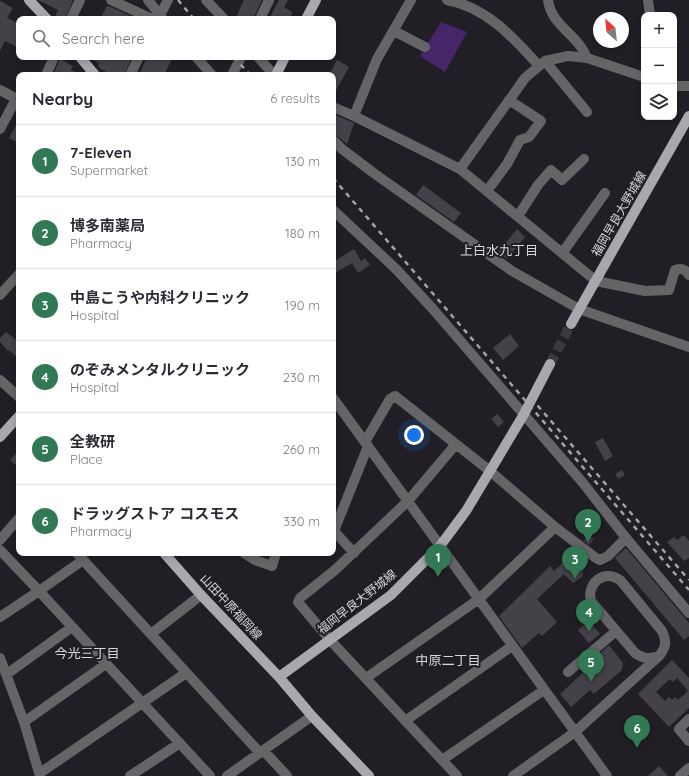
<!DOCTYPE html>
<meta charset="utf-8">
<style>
body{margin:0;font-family:Quicksand,"Noto Sans JP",sans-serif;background:#f2f2f3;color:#2b2b33}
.controls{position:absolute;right:12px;top:12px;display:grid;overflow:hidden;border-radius:8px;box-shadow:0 2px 6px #0003}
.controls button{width:36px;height:36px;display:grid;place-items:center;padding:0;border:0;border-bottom:1px solid #e1e1e2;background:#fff;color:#2b2b33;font:20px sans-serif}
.compass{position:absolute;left:593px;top:12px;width:36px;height:36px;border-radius:50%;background:#fff;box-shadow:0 2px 6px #0003;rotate:333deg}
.you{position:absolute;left:414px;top:435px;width:14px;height:14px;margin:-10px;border:3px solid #fff;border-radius:50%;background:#1a73e8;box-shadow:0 0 0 6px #1a73e833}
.badge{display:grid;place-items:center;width:26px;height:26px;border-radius:50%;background:#337854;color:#fff;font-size:13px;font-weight:700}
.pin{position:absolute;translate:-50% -33px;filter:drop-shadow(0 1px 2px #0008)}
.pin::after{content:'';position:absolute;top:21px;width:14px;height:12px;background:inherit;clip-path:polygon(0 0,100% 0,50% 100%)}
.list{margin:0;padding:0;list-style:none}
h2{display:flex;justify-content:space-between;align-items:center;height:52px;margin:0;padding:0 16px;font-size:17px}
h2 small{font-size:13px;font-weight:400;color:#7c7c81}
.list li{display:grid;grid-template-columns:26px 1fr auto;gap:12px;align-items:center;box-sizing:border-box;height:72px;padding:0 16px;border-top:1px solid #e1e1e2}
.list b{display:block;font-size:15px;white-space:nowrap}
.list p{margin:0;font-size:13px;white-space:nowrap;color:#7c7c81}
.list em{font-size:13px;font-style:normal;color:#7c7c81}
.icon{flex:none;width:22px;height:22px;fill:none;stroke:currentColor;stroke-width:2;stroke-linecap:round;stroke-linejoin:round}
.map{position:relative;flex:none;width:689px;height:776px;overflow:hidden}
.search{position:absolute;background:#fff;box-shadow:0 2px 6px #0003;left:16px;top:16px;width:320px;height:44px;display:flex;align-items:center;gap:10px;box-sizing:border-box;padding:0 14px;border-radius:8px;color:#7c7c81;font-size:15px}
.panel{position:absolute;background:#fff;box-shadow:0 2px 6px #0003;left:16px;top:72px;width:320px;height:484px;border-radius:8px}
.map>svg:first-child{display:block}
</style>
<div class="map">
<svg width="689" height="776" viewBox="0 0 689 776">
<rect width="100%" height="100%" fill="#211f25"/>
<path fill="#462669" d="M441,22L467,32L445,72L420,56Z"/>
<path fill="#444148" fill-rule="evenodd" d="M38,0H73L65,19H54L58,10Z
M244,0H262L253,19L236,17Z
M279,0H288L284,7L292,12L290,19H269Z
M0,1L13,8L7,18L19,24V48L5,41L0,51Z
M107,6L111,7L137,19H100Z
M88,57H127L131,59L124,75H112L101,69L98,66L99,63Z
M147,57H173L164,75H139Z
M60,59L73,66L71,70L81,75H53Z
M337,60L349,67L333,96V75H329Z
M333,114L354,123L347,144L333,133Z
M19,120V143L9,138Z
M423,185L461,213L454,222L416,195Z
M517,229L525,237L507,259L498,252Z
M354,249L361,261L365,258L370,265L358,273L352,263L333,274V262Z
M6,332L19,342V359L9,350L8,351L0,342V338Z
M510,334L519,346L503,360L493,348Z
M497,414L504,422L498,427L491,419Z
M603,438L613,456L605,461L595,442Z
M19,450V468L10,460Z
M622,470L625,475L618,479L615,474Z
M583,515L594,524L588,531L578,522Z
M588,535L594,539L589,545L584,541Z
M684,535L689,541V558L684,561L667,542L674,537L677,540Z
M626,548L689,623V636L684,640L615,558Z
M572,554L581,560L584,564L582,577L573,583L564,574L537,599L557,622L542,636L539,633L522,648L499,616L550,566L554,571Z
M589,621L600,634L589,643L578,630Z
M609,645L623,663L622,670L594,694L590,690L571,707L560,694L587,669L589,671L601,660L597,656Z
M672,660L689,678V708L669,727L638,694ZM677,678L688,691L678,700L675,697L672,700L669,697L665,701L656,692L670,679L673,682Z
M659,766L668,776H648Z"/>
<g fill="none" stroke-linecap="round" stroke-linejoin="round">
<path stroke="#3c3a40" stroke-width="10" stroke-dasharray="10 5" stroke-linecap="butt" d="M550,364L571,324"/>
<path stroke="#656467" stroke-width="10" d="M111,0L150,18L160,15
M148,0L163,19
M206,0L224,19
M447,0C486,7 513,37 539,66
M548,0C551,26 578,34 587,58
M648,0L650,15
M71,19L80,0
M158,19L168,0
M260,19L269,0
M394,31L425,47
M196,57L212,75
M258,57L274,75
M545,61L587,112
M46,75L54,57
M130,75L139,57
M232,75L241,57
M674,86H689
M0,90L19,100
M333,107L354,116L377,59L411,0
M354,116L460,169L596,281L645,291L669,290L675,270C682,268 685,269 689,275
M0,129L16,99
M333,140L342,149L375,174L512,271L579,309L689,347
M460,169L525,78L545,61L568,56L587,58L644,77
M487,191L507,164L520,140L529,137L541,121L509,100
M333,210L396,269L432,308L583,483L626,538L689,613
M518,216L538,185L551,170L562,180L584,159
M563,252L605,193
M0,295L19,274
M0,380L19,397
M333,398L607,776
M365,442L390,399L395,396L490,471L555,527L596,558L600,560L608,556L626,538
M456,444L408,501L335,570L300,598L298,602L330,640L457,776
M0,540L19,518
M0,550L39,591L0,617
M77,553L83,560L39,591L210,776
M244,553L255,560L272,566L276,553
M354,553L334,531L368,446
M83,560L260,753
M151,634L201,595
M0,658L24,722L40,776
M568,672L616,631
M7,674L72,627
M366,678L479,599L555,527
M689,719L679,729L689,741
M405,721L512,646
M24,722L106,664
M264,751L287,776
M442,760L544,690
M40,773L186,673
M130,776L180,743
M227,776L312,716
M513,776L575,732L659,656C666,647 667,642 662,631L621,581C605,568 586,583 591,601L635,653C644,659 649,659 659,656
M680,776L689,768"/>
<path stroke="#aaa8af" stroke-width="10" d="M29,0L47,19
M306,19L316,0
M80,57L95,75
M276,75L285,57
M571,324L689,116
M0,437L19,416
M164,553L201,595L279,677L312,716L369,776
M279,677L391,595L440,546L466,511L490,471L524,414L550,364"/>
<path stroke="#a3a2a7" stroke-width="2.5" stroke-dasharray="5 5" stroke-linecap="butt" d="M178,0L194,19
M234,57L250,75
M333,178L689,590
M531,398L689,580"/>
</g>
<g text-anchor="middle" stroke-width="4" stroke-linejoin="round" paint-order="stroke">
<g font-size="12" fill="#d6d5d9" stroke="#211f25">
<text transform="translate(619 214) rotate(-60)" y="4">福岡早良大野城線</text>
<text transform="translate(357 602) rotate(-38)" y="4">福岡早良大野城線</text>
<text transform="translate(231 607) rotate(47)" y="4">山田中原福岡線</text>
</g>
<g font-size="13" fill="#d6d5d9" stroke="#211f25">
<text x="499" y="255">上白水九丁目</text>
<text x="87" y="658">今光三丁目</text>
<text x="448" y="665">中原二丁目</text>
</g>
</g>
</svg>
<div class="controls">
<button>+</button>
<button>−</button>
<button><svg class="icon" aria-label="layers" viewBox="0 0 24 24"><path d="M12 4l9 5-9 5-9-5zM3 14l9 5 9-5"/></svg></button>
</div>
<svg class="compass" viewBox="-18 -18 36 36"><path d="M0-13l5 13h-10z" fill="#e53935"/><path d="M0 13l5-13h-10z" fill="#7c7c81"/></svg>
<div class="you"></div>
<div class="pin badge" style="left:438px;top:577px">1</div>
<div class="pin badge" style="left:588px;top:542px">2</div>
<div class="pin badge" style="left:575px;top:579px">3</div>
<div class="pin badge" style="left:589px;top:632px">4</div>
<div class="pin badge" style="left:591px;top:682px">5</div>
<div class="pin badge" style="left:637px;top:748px">6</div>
<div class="search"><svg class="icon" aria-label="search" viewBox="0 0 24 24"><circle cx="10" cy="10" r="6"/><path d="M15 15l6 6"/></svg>Search here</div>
<section class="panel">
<h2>Nearby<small>6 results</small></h2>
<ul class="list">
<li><span class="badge">1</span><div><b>7-Eleven</b><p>Supermarket</p></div><em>130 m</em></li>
<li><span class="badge">2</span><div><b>博多南薬局</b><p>Pharmacy</p></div><em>180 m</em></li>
<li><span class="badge">3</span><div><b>中島こうや内科クリニック</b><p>Hospital</p></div><em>190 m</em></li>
<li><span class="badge">4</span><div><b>のぞみメンタルクリニック</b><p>Hospital</p></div><em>230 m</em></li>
<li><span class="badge">5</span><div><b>全教研</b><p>Place</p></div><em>260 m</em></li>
<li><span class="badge">6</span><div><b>ドラッグストア コスモス</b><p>Pharmacy</p></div><em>330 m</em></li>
</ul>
</section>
</div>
